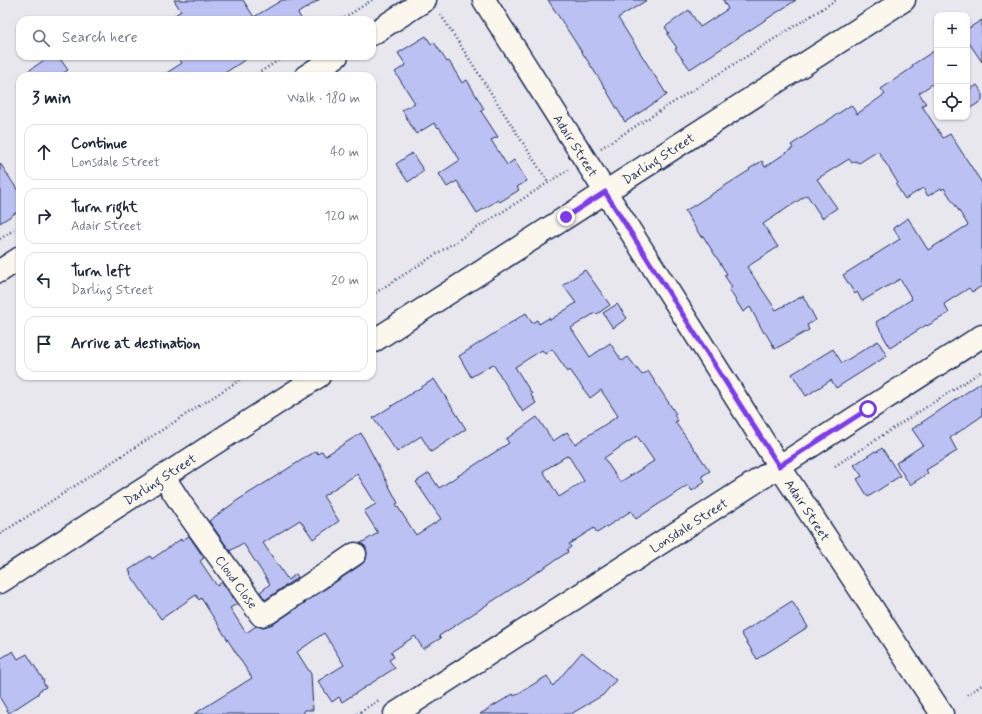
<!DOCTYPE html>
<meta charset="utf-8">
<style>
body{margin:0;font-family:Mynerve,sans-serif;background:#f6f6f7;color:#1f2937}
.controls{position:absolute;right:12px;top:12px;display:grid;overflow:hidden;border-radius:8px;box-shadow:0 1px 3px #0004}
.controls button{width:36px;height:36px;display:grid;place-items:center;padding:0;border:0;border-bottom:1px solid #e0e1e3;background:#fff;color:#1f2937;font:20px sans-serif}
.stop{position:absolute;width:12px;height:12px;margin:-9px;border:3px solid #7c3aed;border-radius:50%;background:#fff}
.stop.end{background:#7c3aed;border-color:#fff;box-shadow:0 1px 4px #0008}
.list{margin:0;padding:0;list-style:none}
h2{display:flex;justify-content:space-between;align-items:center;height:52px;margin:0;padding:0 16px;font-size:17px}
h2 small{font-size:13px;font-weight:400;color:#747a83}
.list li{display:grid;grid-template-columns:26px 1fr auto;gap:12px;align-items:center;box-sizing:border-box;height:56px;margin:0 8px 8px;padding:0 8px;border:1px solid #e0e1e3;border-radius:12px}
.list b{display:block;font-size:15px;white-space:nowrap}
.list p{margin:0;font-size:13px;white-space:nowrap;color:#747a83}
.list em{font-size:13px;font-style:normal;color:#747a83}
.icon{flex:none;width:22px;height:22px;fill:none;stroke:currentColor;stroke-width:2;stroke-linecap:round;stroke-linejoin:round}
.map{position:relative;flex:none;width:982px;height:714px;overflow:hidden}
.search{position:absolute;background:#fff;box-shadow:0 1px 3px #0004;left:16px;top:16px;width:360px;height:44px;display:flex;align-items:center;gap:10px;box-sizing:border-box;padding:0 14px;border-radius:12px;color:#747a83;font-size:15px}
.panel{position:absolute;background:#fff;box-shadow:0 1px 3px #0004;left:16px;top:72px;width:360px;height:308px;border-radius:12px}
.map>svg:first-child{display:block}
</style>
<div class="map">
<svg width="982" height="714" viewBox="0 0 982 714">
<rect width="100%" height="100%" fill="#e8e7ee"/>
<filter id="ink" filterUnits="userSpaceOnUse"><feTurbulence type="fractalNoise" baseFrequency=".025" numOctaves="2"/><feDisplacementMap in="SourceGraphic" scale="8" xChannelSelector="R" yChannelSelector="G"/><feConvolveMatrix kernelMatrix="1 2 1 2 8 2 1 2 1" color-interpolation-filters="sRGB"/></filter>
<g filter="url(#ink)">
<path fill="#bcc1f3" stroke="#1b2f5e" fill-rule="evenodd" d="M174,0H243L254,17L282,0H319L298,13L302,20H167L181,11Z
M548,0H647L618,18L667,95L625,122L602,83Z
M723,0H796L690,69L675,49L677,48L667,34L669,33L665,27L689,10L700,27L728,9Z
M982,20V62L967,40V29Z
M426,36L431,44L434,42L447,62L449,61L462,83L467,80L484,109L481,111L498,137L491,140L507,165L514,160L527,181L517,187L519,190L500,202L498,200L477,213L457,181L447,187L439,174L460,160L439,127L438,128L434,123L416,134L402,110L415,103L395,72L406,65L398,53Z
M937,49V81L919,93L926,104L922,106L943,138L950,134L982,183V286L972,292L969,288L944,304L949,313L927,326L926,325L890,348L876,322L912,299L900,279L862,301L857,292L855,294L843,275L900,239L893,228L908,218L928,250L968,225L944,188L942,190L941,188L928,196L923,188L905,199L896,185L898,183L878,151L859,163L855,161L852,163L849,159L817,179L837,208L822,218L807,195L763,224L778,247L747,267L776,310L803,296L816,320L807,325L809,330L775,349L765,332L764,333L750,307L743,312L729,289L732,287L724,275L727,274L703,236L701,237L685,211L750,170L749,169L762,161L765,167L793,148L791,145L851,105L857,114L885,94L881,89L913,67L912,65Z
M50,56H58L68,70L59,76H21Z
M177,56H251L220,76H162L182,63Z
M977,85L982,92V101L967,110V91Z
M412,153L424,171L408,182L396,164Z
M0,163L20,194V210L0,223Z
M585,270L610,305L597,314L595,313L571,328L590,357L610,343L622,361L628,357L642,375L648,371L676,414L674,415L678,421L675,422L710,471L702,476L705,482L692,491L688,485L636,519L631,511L597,533L594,528L569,544L571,547L567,550L568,552L439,636L441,638L423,649L415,636L391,652L394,657L389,660L395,668L342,702L339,697L332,702L318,681L344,665L324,633L297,652L311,674L313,710H304V714H194L252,678L201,598L199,600L196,595L161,619L130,574L131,573L129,570L150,556L152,559L181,539V541L189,536L204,558L200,561L217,586L222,582L237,604L230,608L246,633L256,626L264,627L275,623L362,564L366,560L367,553L366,547L361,543L378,533L364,511L376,504L357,474L323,496L339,521L313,539L300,520L263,543L288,580L296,574L298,577L265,600L260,592L270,584L243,543L230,551L209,521L238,500L316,451L318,454L322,451L325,456L361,433L398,503L396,504L416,535L441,519L416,482L429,473L439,488L509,443L506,439L537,417L553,441L567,432L575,444L618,416L601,390L590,398L570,370L568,372L552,349L545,354L542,350L515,367L532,394L531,395L536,403L523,412L493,364L471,377L459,356L526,313L532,323L537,320L539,324L549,318L550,320L576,303L563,285ZM637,436L654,461L620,482L604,458ZM568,455L584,481L559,497L543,471Z
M617,304L627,318L613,328L603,313Z
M878,341L887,356L836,388L831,380L806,396L792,374L833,349L842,363Z
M434,379L466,429L431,452L421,436L397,452L373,418Z
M982,382V416L950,438L957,451L926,470L928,473L910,485L896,463L923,445L912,429Z
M882,448L900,476L868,497L857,479L862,476L854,465L875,451L877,452Z
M792,601L808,627L757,659L741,633Z
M13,651L18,659L27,654L44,681L43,682L46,687L39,691L38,694L9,713L0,698V659Z
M582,652L616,680L603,695L571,714H480L513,694L514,696L547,676L553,686Z"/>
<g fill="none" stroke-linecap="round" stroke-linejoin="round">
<defs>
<g id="minor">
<path id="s1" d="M484,0L779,466L942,714"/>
<path d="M372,34L425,0"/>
<path d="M306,76L337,56"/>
<path d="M0,271L20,258"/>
<path id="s2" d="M372,342L904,0"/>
<path id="s3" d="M163,476L184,508L261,615L268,613L355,554"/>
<path id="s4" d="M0,582L319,376"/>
<path id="s5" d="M395,714L982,336"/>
</g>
</defs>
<use href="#minor" stroke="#1b2f5e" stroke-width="25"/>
<path stroke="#1b2f5e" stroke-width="2.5" stroke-dasharray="1 3" stroke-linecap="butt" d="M441,15L548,182
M341,20L372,0
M254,76L285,56
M601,148L836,0
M0,239L20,226
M372,295L568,170
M835,466L982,371
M0,534L246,376
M967,695L982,685
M357,714L379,700"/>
<use href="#minor" stroke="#fbf7ec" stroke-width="22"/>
</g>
</g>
<g fill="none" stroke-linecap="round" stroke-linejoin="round" filter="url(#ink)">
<path stroke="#7c3aed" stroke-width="5" d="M566,217L605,192L779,466L868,409"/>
</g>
<g text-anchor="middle" stroke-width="3" stroke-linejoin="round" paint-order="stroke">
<g font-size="13" fill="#1b2f5e" stroke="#fbf7ec">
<text dy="5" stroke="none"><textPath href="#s1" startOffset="172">Adair Street</textPath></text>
<text dy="5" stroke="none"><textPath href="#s2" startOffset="340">Darling Street</textPath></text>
<text dy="5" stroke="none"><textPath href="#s4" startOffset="190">Darling Street</textPath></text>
<text dy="5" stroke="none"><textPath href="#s1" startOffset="604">Adair Street</textPath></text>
<text dy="5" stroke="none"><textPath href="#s5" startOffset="349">Lonsdale Street</textPath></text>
<text dy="5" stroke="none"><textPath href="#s3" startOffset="129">Cloud Close</textPath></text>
</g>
</g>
</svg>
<div class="controls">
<button>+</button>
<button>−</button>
<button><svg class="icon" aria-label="locate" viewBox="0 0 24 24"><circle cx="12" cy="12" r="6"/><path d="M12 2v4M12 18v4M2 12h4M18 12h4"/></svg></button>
</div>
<div class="stop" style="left:868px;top:409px"></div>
<div class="stop end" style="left:566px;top:217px"></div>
<div class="search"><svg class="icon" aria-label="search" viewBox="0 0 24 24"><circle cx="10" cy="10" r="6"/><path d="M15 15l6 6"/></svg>Search here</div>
<section class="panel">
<h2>3 min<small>Walk · 180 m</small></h2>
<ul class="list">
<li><svg class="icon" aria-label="ahead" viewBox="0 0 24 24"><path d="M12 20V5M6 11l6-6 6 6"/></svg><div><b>Continue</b><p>Lonsdale Street</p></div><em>40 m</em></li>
<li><svg class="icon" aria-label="right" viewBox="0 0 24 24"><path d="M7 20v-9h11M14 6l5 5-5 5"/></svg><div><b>Turn right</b><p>Adair Street</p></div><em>120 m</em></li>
<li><svg class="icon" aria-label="left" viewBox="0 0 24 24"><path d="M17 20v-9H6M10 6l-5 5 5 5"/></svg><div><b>Turn left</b><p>Darling Street</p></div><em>20 m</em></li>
<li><svg class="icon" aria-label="arrive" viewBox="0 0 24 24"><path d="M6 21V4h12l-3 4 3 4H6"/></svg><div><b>Arrive at destination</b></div></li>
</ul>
</section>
</div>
